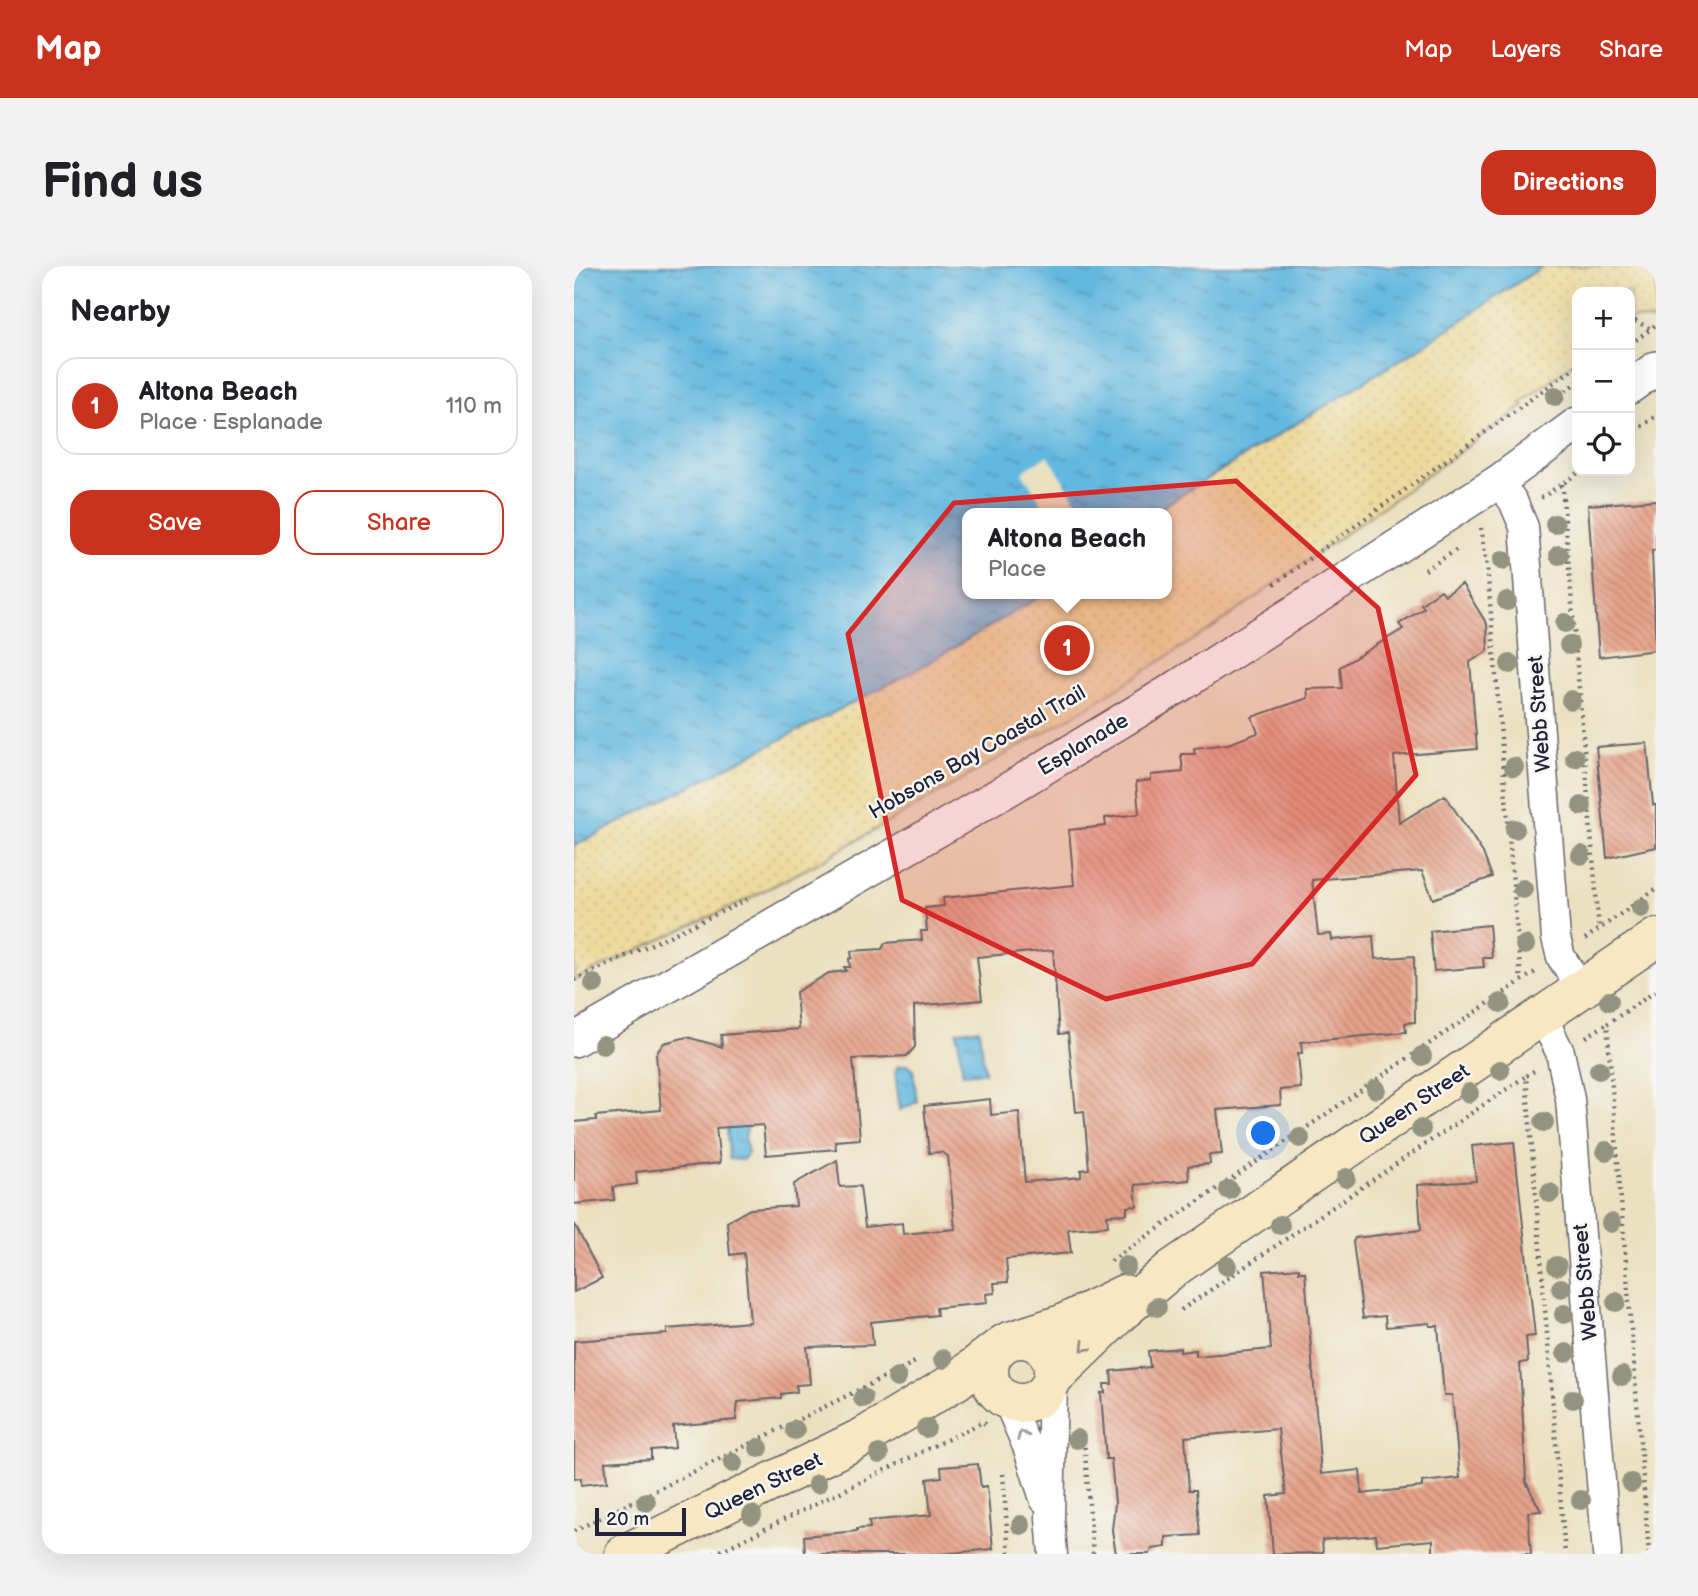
<!DOCTYPE html>
<meta charset="utf-8">
<style>
body{margin:0;font-family:"Balsamiq Sans",sans-serif;background:#f2f2f2;color:#202124}
.controls{position:absolute;right:21px;top:21px;display:grid;overflow:hidden;border-radius:14px;box-shadow:0 7px 28px #0002}
.controls button{width:63px;height:63px;display:grid;place-items:center;padding:0;border:0;border-bottom:2px solid #e0e0e0;background:#fff;color:#202124;font:35px sans-serif}
.scale{position:absolute;left:21px;bottom:18px;width:91px;box-sizing:border-box;padding-left:7px;border:4px solid #22223b;border-top:0;font-size:19px;line-height:24px;white-space:nowrap;color:#22223b;-webkit-text-stroke:5px #f6f6f2;paint-order:stroke}
.you{position:absolute;left:690px;top:868px;width:24px;height:24px;margin:-18px;border:5px solid #fff;border-radius:50%;background:#1a73e8;box-shadow:0 0 0 10px #1a73e833}
.badge{display:grid;place-items:center;width:46px;height:46px;border-radius:50%;background:#c8321e;color:#fff;font-size:23px;font-weight:700}
.pin{position:absolute;translate:-50% -50%;border:4px solid #fff;box-shadow:0 2px 7px #0006}
.popup{position:absolute;left:388px;top:242px;width:210px;height:91px;box-sizing:border-box;display:grid;place-content:center;border-radius:14px;background:#fff;filter:drop-shadow(0 2px 5px #0005);font-size:23px;white-space:nowrap;color:#757577}
.popup b{font-size:26px;color:#202124}
.popup::after{content:'';position:absolute;left:50%;top:100%;margin-left:-14px;border:14px solid transparent;border-top-color:#fff}
.list{margin:0;padding:0;list-style:none}
h2{display:flex;justify-content:space-between;align-items:center;height:91px;margin:0;padding:0 28px;font-size:30px}
h2 small{font-size:23px;font-weight:400;color:#757577}
.list li{display:grid;grid-template-columns:46px 1fr auto;gap:21px;align-items:center;box-sizing:border-box;height:98px;margin:0 14px 14px;padding:0 14px;border:2px solid #e0e0e0;border-radius:21px}
.list b{display:block;font-size:26px;white-space:nowrap}
.list p{margin:0;font-size:23px;white-space:nowrap;color:#757577}
.list em{font-size:23px;font-style:normal;color:#757577}
.actions{display:flex;gap:14px;padding:21px 28px}
.actions a{flex:1;padding:16px 0;border:2px solid #c8321e;border-radius:21px;text-align:center;font-size:24px;color:#c8321e}
.actions .main{background:#c8321e;color:#fff}
.icon{flex:none;width:38px;height:38px;fill:none;stroke:currentColor;stroke-width:2;stroke-linecap:round;stroke-linejoin:round}
.map{position:relative;flex:none;width:1082px;height:1288px;overflow:hidden;border-radius:21px}
header{display:flex;align-items:center;gap:42px;box-sizing:border-box;height:98px;padding:0 35px;background:#c8321e;color:#fff}
header strong{font-size:33px}
nav{display:flex;gap:38px;margin-inline-start:auto;font-size:24px}
.intro{display:flex;align-items:center;justify-content:space-between;box-sizing:border-box;height:168px;padding:0 42px}
h1{margin:0;font-size:49px}
.button{padding:18px 32px;border-radius:21px;background:#c8321e;color:#fff;font-size:24px;font-weight:700}
main{display:flex;gap:42px;padding:0 42px}
aside{flex:1;background:#fff;border-radius:21px;box-shadow:0 7px 28px #0002}
.map>svg:first-child{display:block}
</style>
<header>
<strong>Map</strong>
<nav><a>Map</a><a>Layers</a><a>Share</a></nav>
</header>
<div class="intro"><h1>Find us</h1><a class="button">Directions</a></div>
<main>
<aside>
<h2>Nearby<small></small></h2>
<ul class="list">
<li><span class="badge">1</span><div><b>Altona Beach</b><p>Place · Esplanade</p></div><em>110 m</em></li>
</ul>
<div class="actions"><a class="main">Save</a><a>Share</a></div>
</aside>
<div class="map">
<svg width="1082" height="1288" viewBox="0 0 1082 1288">
<defs>
<pattern id="sand-dots" width="8" height="8" patternUnits="userSpaceOnUse" patternTransform="scale(1.75)"><rect width="8" height="8" fill="#eeda9e"/><path d="M2 2h.1M6 6h.1" fill="none" stroke="#ccbb89" stroke-width="1.8" stroke-linecap="round"/></pattern>
<pattern id="water-ripples" width="26" height="14" patternUnits="userSpaceOnUse" patternTransform="scale(1.75)"><rect width="26" height="14" fill="#63b8df"/><path d="M2 4q2-2 4 0t4 0M15 11q2-2 4 0t4 0" fill="none" stroke="#5195b6"/></pattern>
<pattern id="building-back-hatch" width="6" height="6" patternUnits="userSpaceOnUse" patternTransform="scale(1.75)"><rect width="6" height="6" fill="#e6a38a"/><path d="M-1 5l2 2M0 0l6 6M5-1l2 2" fill="none" stroke="#ba8472"/></pattern>
</defs>
<rect width="100%" height="100%" fill="#f6f6f2"/>
<filter id="ink" filterUnits="userSpaceOnUse"><feTurbulence type="fractalNoise" baseFrequency=".0143" numOctaves="2"/><feDisplacementMap in="SourceGraphic" scale="14" xChannelSelector="R" yChannelSelector="G"/><feConvolveMatrix kernelMatrix="1 2 1 2 8 2 1 2 1" color-interpolation-filters="sRGB"/></filter>
<filter id="wash" filterUnits="userSpaceOnUse"><feTurbulence type="fractalNoise" baseFrequency=".00686" numOctaves="4" result="noise"/><feDisplacementMap in="SourceGraphic" scale="28" xChannelSelector="R" yChannelSelector="G"/><feGaussianBlur stdDeviation="1.57" result="paint"/><feColorMatrix in="noise" values="0 0 0 0 0 0 0 0 0 0 0 0 0 0 0 0 0 1.4 0 .05"/><feComposite in="paint" operator="in"/></filter>
<g filter="url(#wash)">
<rect width="100%" height="100%" fill="#ebe1c1"/>
<path fill="url(#sand-dots)" stroke="#887e6c" stroke-width="2" d="M969,0H1082V51L1078,55L1060,52L1056,55V26H1003V94L947,137L950,140L643,359L514,441L240,599L172,634L0,714V580L340,405L471,328H593V247H579L856,75Z"/>
<path fill="url(#water-ripples)" stroke="#426d8d" stroke-width="2" d="M0,0H969L856,75L578,247H393V328H471L340,405L0,580Z
M405,763L411,806L389,808L383,765Z
M334,799L339,803L343,836L326,844L321,807L324,800Z
M152,848L175,855L171,871L174,888L168,894L155,893Z"/>
<path fill="#ebe1c1" d="M474,189L509,247H474L448,206Z"/>
<g id="blocks">
<path fill="url(#building-back-hatch)" d="M1082,234V284L1078,285L1082,384L1025,391L1014,239Z
M888,318L913,358L914,385L896,396L903,483L820,490L825,557L871,529L909,587L918,611L859,633L848,605L738,614L744,669L757,668L758,674L799,670L801,693L840,690L841,756L831,757L832,766L727,776L728,787H724L727,822L706,824L707,839L643,844L648,888L635,889L636,898L614,900L615,914L561,919L563,940L553,941V948L533,949L534,960L494,963L497,987L432,993L434,1016L420,1017L421,1027L412,1028L413,1037L362,1042L363,1049L297,1056L299,1079L233,1081L236,1118L222,1119L223,1126L207,1128V1132L164,1136L162,1154L99,1160L101,1182L77,1184V1193L31,1196L33,1216L7,1219V1212L0,1213V1075L93,1068V1063L176,1056L170,987L156,989L153,956L176,943L222,940L220,918L263,894L266,921L286,920L291,961L328,957L329,968L381,963L374,890L367,886L355,887L350,840L416,833L417,849L445,846L451,916L507,911V904L515,903L510,845L502,846L494,767L485,768L479,684L403,691L408,734L340,740L341,781L333,790L279,793L286,873L261,875L262,883L192,889L189,859L142,862L146,897L62,906L63,918L39,921L40,934L0,938V856L22,854V850L87,844L82,788L90,777L113,771L148,781L147,769L225,763L222,726L255,707L272,705L270,701H276L275,693L278,692L277,685L308,683L311,677L348,674L347,665H353L351,642L370,640L369,632L500,619L495,564L532,560L531,552L565,548L562,516L577,514V509L609,506L607,488H621L620,482L654,478L684,467L678,451L734,432L733,423L768,422L766,401L829,363L825,358L850,342L847,338L867,324L871,329Z
M1073,477L1079,539H1082V581L1033,592L1022,481Z
M915,659L918,692H909L910,701L860,705L856,665Z
M940,876L961,1070L952,1071L954,1096L946,1097L952,1216L967,1245L954,1246L957,1288H859V1274L803,1279L802,1269L748,1274L749,1287L699,1288L694,1230L712,1228L704,1163L611,1171L615,1224H622L626,1269L592,1271V1281L578,1283L576,1288H542L538,1264L541,1237L537,1193H532L527,1127H531L530,1118H538L537,1105L576,1101L574,1085L606,1082V1086L622,1084V1090L697,1083L690,1005L725,1002V1006H731L747,1208L786,1204L788,1228L848,1221V1216L886,1212L878,1129H870L864,1060H856V1057L812,1061L811,1050L789,1052L779,976L781,972L847,964L844,919L902,915L898,880Z
M0,957L28,1012L0,1026Z
M404,1198L407,1221L413,1220L419,1283L367,1288H231L230,1270L283,1265V1263L296,1262L295,1255L357,1249L353,1213L368,1211L367,1201Z"/>
</g>
</g>
<g filter="url(#ink)">
<use href="#blocks" fill-opacity="0" stroke="#68656a" stroke-width="2"/>
<g fill="none" stroke-linecap="round" stroke-linejoin="round">
<defs>
<path id="minor" d="M924,216L939,235L950,261L982,672L987,691L1007,722
M968,750L986,786L996,833L1033,1288
M479,1116L476,1252L479,1288
M433,1134L454,1183L470,1233"/>
<path id="tertiary" d="M1056,121L1082,102
M0,774L435,523L605,420L924,216L1003,158"/>
<path id="secondary" d="M415 1105a32 32 0 1 1 64 0a32 32 0 1 1-64 0Z
M442,1073L488,1058L550,1028
M480,1111L546,1047L598,1003L1082,672
M50,1288L291,1170L382,1115L423,1083"/>
</defs>
<use href="#minor" stroke="#68656a" stroke-width="31"/>
<use href="#tertiary" stroke="#68656a" stroke-width="36"/>
<use href="#secondary" stroke="#68656a" stroke-width="41"/>
<path stroke="#68656a" stroke-width="4.5" stroke-dasharray="2 5" stroke-linecap="butt" d="M1056,60L1061,55L1077,63L1082,58
M1056,78L1077,63
M986,129L1003,116
M1056,169L1082,150
M988,218L1025,663
M967,232L1007,205
M907,262L913,300L947,715L963,705
M851,304L882,284
M700,318L1003,100
M1011,673L1082,623
M0,714L177,632
M1012,771L1033,758
M960,805L952,810L991,1288
M537,995L947,715
M607,1044L952,810
M510,1174L519,1288
M429,1208L435,1288
M0,1265L343,1095
M140,1288L409,1156L412,1159
M1075,1288L1033,758L1082,725"/>
<use href="#minor" stroke="#fff" stroke-width="28"/>
<use href="#tertiary" stroke="#fff" stroke-width="33"/>
<use href="#secondary" stroke="#f7e8c3" stroke-width="38"/>
</g>
<g fill="#939380">
<circle cx="981" cy="130" r="10"/>
<circle cx="981" cy="258" r="10"/>
<circle cx="985" cy="289" r="10"/>
<circle cx="929" cy="294" r="10"/>
<circle cx="933" cy="335" r="10"/>
<circle cx="991" cy="357" r="10"/>
<circle cx="995" cy="379" r="10"/>
<circle cx="936" cy="398" r="10"/>
<circle cx="997" cy="434" r="10"/>
<circle cx="1001" cy="492" r="10"/>
<circle cx="940" cy="501" r="10"/>
<circle cx="1008" cy="540" r="10"/>
<circle cx="941" cy="563" r="10"/>
<circle cx="1007" cy="589" r="10"/>
<circle cx="949" cy="623" r="10"/>
<circle cx="1067" cy="642" r="10"/>
<circle cx="951" cy="679" r="10"/>
<circle cx="20" cy="718" r="10"/>
<circle cx="1035" cy="735" r="10"/>
<circle cx="927" cy="737" r="10"/>
<circle cx="29" cy="779" r="10"/>
<circle cx="848" cy="790" r="10"/>
<circle cx="926" cy="804" r="10"/>
<circle cx="1025" cy="804" r="10"/>
<circle cx="802" cy="823" r="10"/>
<circle cx="895" cy="827" r="10"/>
<circle cx="970" cy="856" r="10"/>
<circle cx="847" cy="863" r="10"/>
<circle cx="726" cy="872" r="10"/>
<circle cx="1032" cy="885" r="10"/>
<circle cx="772" cy="912" r="10"/>
<circle cx="655" cy="924" r="10"/>
<circle cx="976" cy="927" r="10"/>
<circle cx="1037" cy="957" r="10"/>
<circle cx="706" cy="959" r="10"/>
<circle cx="552" cy="1000" r="10"/>
<circle cx="653" cy="1000" r="10"/>
<circle cx="983" cy="1000" r="10"/>
<circle cx="987" cy="1022" r="10"/>
<circle cx="1042" cy="1036" r="10"/>
<circle cx="583" cy="1041" r="10"/>
<circle cx="990" cy="1048" r="10"/>
<circle cx="992" cy="1087" r="10"/>
<circle cx="369" cy="1093" r="10"/>
<circle cx="1048" cy="1110" r="10"/>
<circle cx="323" cy="1112" r="10"/>
<circle cx="289" cy="1132" r="10"/>
<circle cx="999" cy="1133" r="10"/>
<circle cx="352" cy="1162" r="10"/>
<circle cx="221" cy="1164" r="10"/>
<circle cx="503" cy="1173" r="10"/>
<circle cx="185" cy="1182" r="10"/>
<circle cx="305" cy="1188" r="10"/>
<circle cx="159" cy="1197" r="10"/>
<circle cx="1057" cy="1217" r="10"/>
<circle cx="243" cy="1218" r="10"/>
<circle cx="1007" cy="1234" r="10"/>
<circle cx="72" cy="1236" r="10"/>
<circle cx="178" cy="1249" r="10"/>
<circle cx="447" cy="1259" r="10"/>
</g>
<defs><path id="oneway-chevron" d="M-2-3.5L2.5 0L-2 3.5" fill="none" stroke-width="1.6" stroke-linecap="round" stroke-linejoin="round" transform="scale(1.75)"/></defs>
<use stroke="#978f86" href="#oneway-chevron" transform="translate(511 1081) rotate(135)"/>
<use stroke="#9c9ca7" href="#oneway-chevron" transform="translate(448 1169) rotate(-113)"/>
</g>
<path fill="#d62828" fill-opacity="0.2" stroke="#d62828" stroke-width="5" stroke-linejoin="round" d="M662,215L804,342L842,509L678,698L532,733L328,634L274,368L380,237Z"/>
<g text-anchor="middle" stroke-width="5" stroke-linejoin="round" paint-order="stroke">
<g font-size="21" fill="#22223b" stroke="#f6f6f2">
<text transform="translate(965 448) rotate(-94)" y="7">Webb Street</text>
<text transform="translate(509 478) rotate(-31)" y="7">Esplanade</text>
<text transform="translate(403 486) rotate(-30)" y="7">Hobsons Bay Coastal Trail</text>
<text transform="translate(840 838) rotate(-34)" y="7">Queen Street</text>
<text transform="translate(1011 1016) rotate(-95)" y="7">Webb Street</text>
<text transform="translate(189 1220) rotate(-26)" y="7">Queen Street</text>
</g>
</g>
</svg>
<div class="controls">
<button>+</button>
<button>−</button>
<button><svg class="icon" aria-label="locate" viewBox="0 0 24 24"><circle cx="12" cy="12" r="6"/><path d="M12 2v4M12 18v4M2 12h4M18 12h4"/></svg></button>
</div>
<div class="scale">20 m</div>
<div class="you"></div>
<div class="pin badge" style="left:493px;top:382px">1</div>
<div class="popup"><b>Altona Beach</b>Place</div>
</div>
</main>
